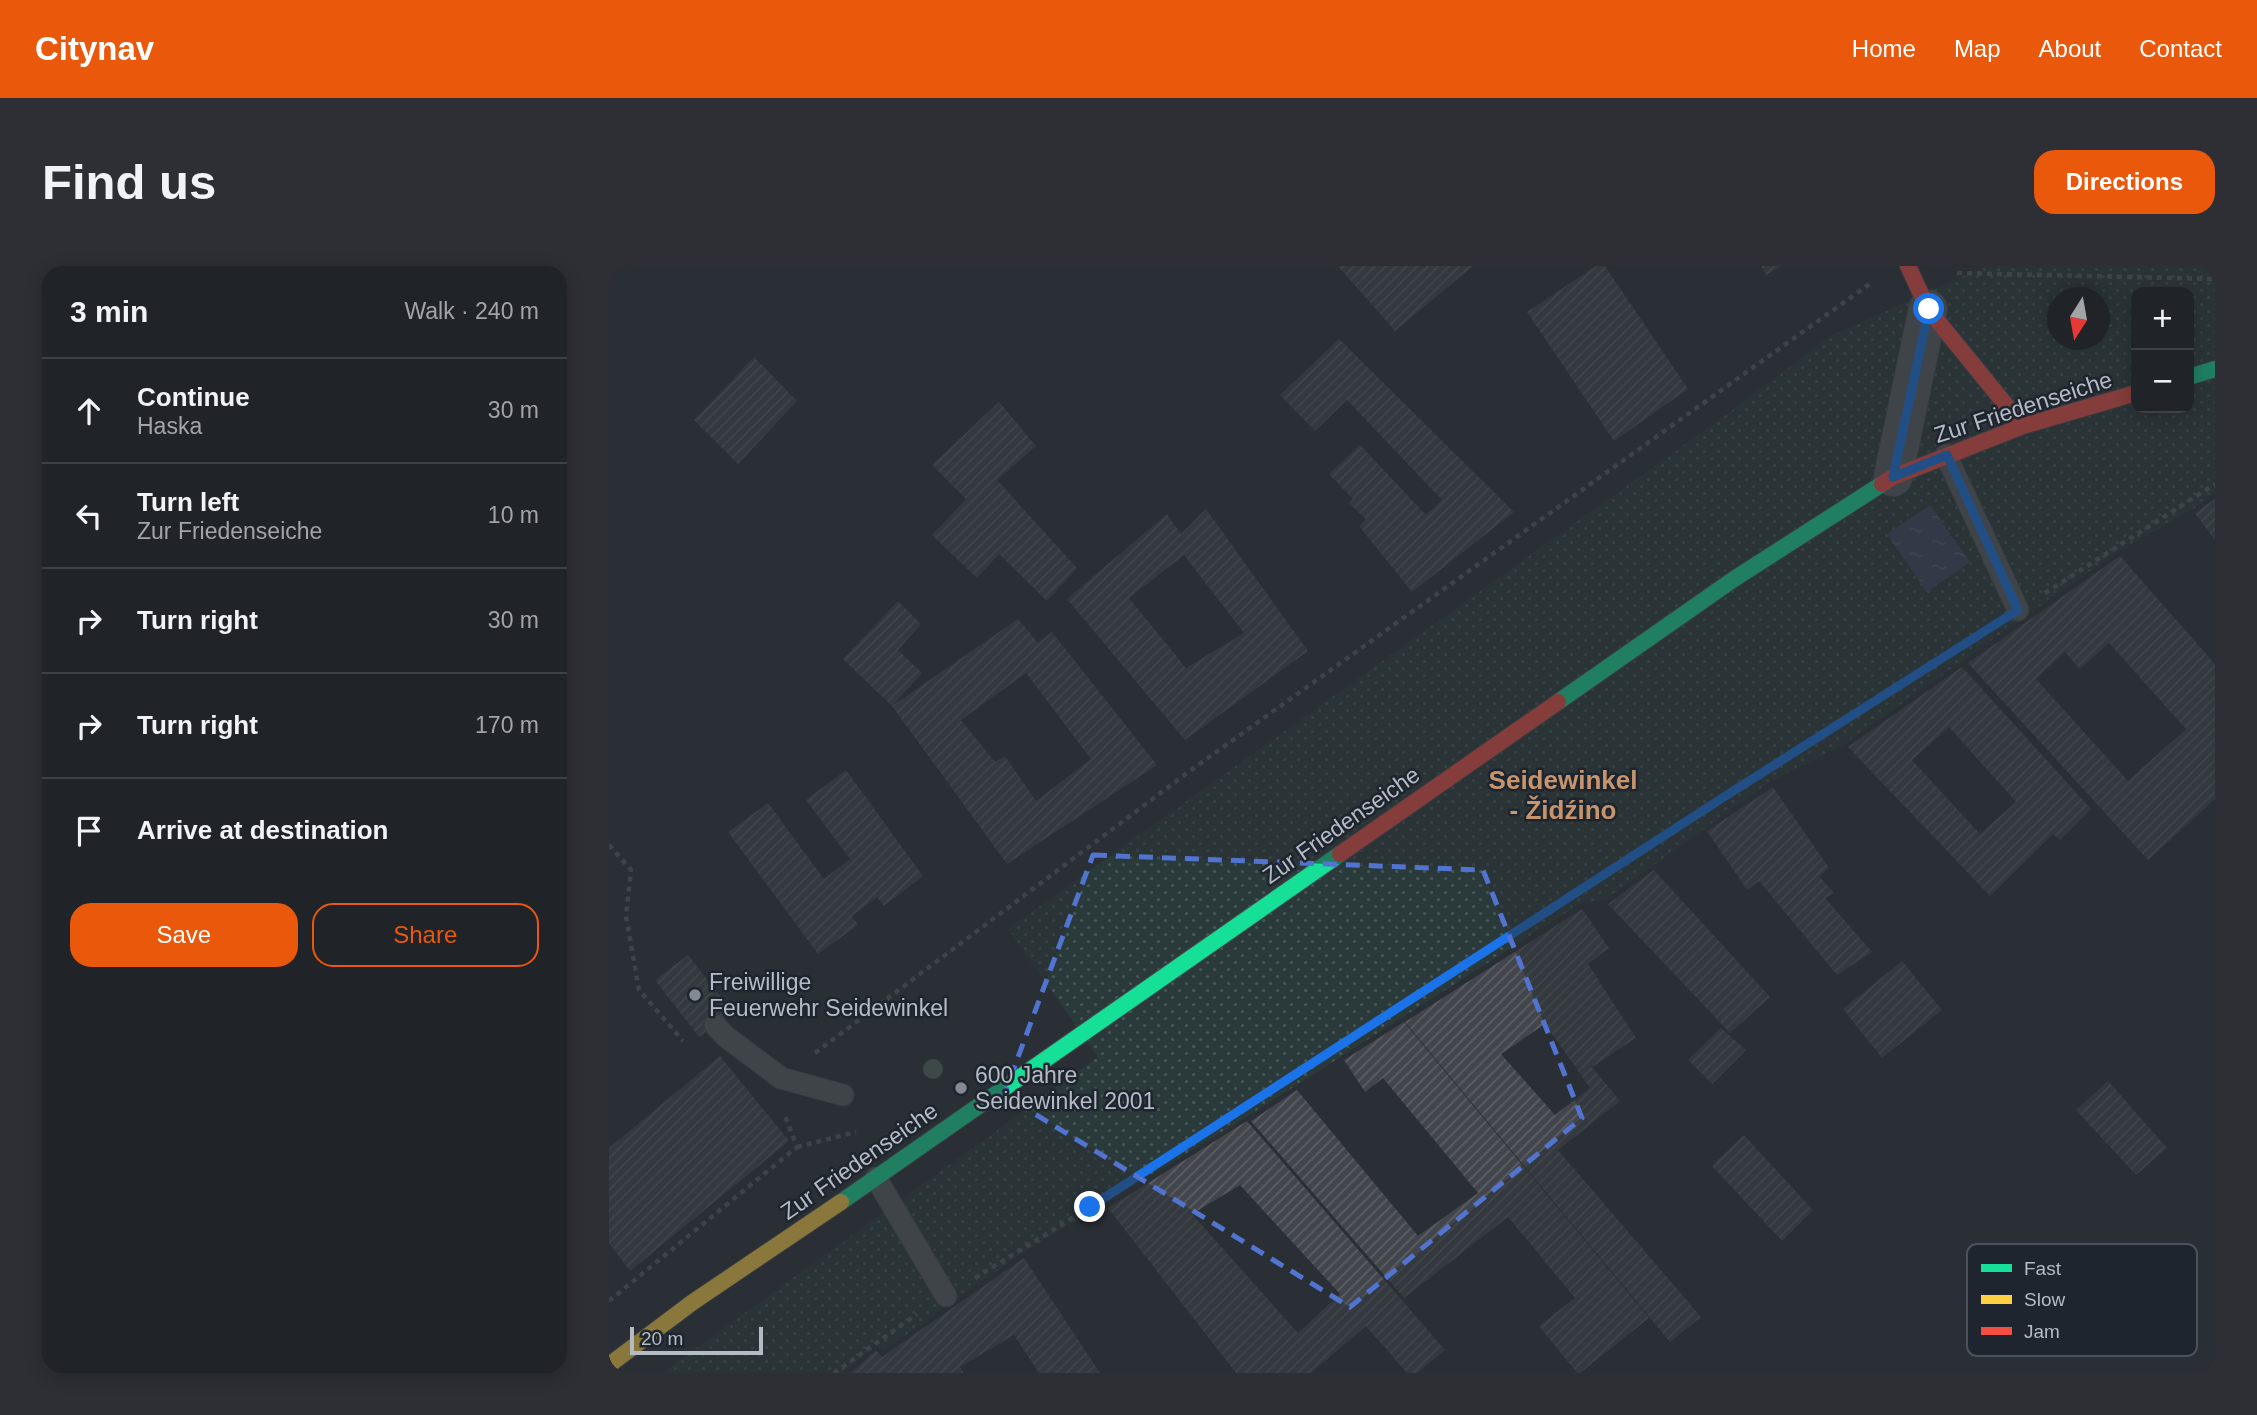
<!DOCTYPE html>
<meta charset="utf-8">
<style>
body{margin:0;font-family:Helvetica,sans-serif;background:#2d2f34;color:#f1f3f6}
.controls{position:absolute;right:21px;top:21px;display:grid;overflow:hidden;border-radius:14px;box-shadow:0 4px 18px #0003}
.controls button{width:63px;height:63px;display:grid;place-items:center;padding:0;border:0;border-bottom:2px solid #3d4045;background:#202328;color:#f1f3f6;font:35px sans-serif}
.compass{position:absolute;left:1438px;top:21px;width:63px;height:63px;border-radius:50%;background:#202328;box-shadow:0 4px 18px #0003;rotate:191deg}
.scale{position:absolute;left:21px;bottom:18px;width:133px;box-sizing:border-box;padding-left:7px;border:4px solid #b4bbc5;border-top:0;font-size:19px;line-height:24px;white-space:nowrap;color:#b4bbc5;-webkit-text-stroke:5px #1e252e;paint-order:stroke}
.stop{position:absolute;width:21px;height:21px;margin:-16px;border:5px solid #1a73e8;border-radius:50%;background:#fff}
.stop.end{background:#1a73e8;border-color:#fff;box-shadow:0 2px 7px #0008}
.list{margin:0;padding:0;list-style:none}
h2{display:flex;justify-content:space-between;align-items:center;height:91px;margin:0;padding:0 28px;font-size:30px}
h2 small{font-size:23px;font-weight:400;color:#a2a4a8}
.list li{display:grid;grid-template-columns:46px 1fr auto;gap:21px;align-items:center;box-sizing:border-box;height:105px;padding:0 28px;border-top:2px solid #3d4045}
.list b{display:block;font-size:26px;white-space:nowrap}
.list p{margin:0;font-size:23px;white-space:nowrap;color:#a2a4a8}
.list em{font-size:23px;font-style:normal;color:#a2a4a8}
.actions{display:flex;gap:14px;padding:21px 28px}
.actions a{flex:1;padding:16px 0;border:2px solid #ea580c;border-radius:21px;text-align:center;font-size:24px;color:#ea580c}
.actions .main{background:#ea580c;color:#fff}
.icon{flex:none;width:38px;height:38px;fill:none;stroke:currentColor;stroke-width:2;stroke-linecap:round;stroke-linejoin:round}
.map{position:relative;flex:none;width:1606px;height:1107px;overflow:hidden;border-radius:21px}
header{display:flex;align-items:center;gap:42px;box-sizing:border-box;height:98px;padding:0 35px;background:#ea580c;color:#fff}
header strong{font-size:33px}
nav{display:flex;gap:38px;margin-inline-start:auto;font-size:24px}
.intro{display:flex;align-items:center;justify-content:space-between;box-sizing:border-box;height:168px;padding:0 42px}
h1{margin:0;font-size:49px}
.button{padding:18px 32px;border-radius:21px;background:#ea580c;color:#fff;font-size:24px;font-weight:700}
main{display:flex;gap:42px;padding:0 42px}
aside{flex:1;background:#202328;border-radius:21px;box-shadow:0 4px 18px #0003}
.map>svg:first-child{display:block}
</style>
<header>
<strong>Citynav</strong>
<nav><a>Home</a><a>Map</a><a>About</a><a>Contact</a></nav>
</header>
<div class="intro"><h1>Find us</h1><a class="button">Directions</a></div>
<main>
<aside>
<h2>3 min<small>Walk · 240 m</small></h2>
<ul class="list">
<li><svg class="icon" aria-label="ahead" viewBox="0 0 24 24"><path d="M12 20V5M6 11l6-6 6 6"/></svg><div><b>Continue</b><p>Haska</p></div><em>30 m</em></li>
<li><svg class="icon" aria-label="left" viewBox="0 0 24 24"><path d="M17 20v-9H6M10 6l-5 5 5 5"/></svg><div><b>Turn left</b><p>Zur Friedenseiche</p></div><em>10 m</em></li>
<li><svg class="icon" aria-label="right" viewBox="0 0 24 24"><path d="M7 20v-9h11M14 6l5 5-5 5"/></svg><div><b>Turn right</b></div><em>30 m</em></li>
<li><svg class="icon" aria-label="right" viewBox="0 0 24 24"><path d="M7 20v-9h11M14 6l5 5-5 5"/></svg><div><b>Turn right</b></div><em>170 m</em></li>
<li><svg class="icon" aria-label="arrive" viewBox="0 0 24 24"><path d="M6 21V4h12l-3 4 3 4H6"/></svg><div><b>Arrive at destination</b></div></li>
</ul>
<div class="actions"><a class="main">Save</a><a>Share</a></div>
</aside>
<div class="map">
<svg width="1606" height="1107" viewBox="0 0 1606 1107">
<defs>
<pattern id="grass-dots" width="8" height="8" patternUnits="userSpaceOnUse" patternTransform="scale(1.75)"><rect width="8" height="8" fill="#2a3a3b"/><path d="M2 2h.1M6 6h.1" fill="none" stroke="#465556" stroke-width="1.8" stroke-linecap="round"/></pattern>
<pattern id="water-ripples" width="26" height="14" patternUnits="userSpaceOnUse" patternTransform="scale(1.75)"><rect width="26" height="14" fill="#3b485c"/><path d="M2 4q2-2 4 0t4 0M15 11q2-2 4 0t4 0" fill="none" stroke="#556072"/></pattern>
<pattern id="building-hatch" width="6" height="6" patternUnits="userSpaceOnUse" patternTransform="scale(1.75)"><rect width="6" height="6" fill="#42464c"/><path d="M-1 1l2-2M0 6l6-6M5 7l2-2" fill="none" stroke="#5b5f64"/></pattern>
</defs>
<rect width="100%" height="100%" fill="#2a2f35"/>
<path fill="url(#grass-dots)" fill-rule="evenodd" d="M1376,0H1606V227L1584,243L1508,286L1237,477L1161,516L997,633L971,638L639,850L412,988L274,1085L267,1078L235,1107H53L489,791L399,663L1110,154L1222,70ZM1527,26H1580V142H1527ZM1448,32H1490V74H1448Z"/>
<path fill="url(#water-ripples)" d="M1321,239L1361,296L1318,326L1278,268Z"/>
<path fill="url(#building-hatch)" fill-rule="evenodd" d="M729,0H864L786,65Z
M987,0H996L1079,123L1005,175L918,46Z
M1152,0H1173L1157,9Z
M730,73L905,246L803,326L750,260L757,253L740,237L744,233L720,208L751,179L817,249L833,234L738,134L706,165L671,129Z
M145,91L188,135L129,198L85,154Z
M390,136L427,180L388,214L468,302L438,335L390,288L368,312L323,269L357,233L323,199Z
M1606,233V274L1586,247Z
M597,243L699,385L576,474L458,333L558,248L572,268ZM575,289L635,367L577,402L520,332Z
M1511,290L1606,398V533L1539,594L1359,397ZM1500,377L1577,463L1519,515L1427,413L1456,386L1471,403Z
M289,335L312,358L289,384L313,407L283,440L409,353L429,377L443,366L548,499L398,598L283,440L234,393ZM417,407L482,493L427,535L396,490L386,496L352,454Z
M1353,401L1482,543L1451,574L1444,568L1381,630L1239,481ZM1340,461L1407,536L1371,568L1303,494Z
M237,504L314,610L275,640L268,631L243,650L249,659L209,688L119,566L159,537L215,613L241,593L197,534Z
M1164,521L1220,602L1210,610L1225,627L1216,632L1263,686L1228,709L1150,615L1138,624L1098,565Z
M1045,604L1161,731L1121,767L999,638Z
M973,643L1000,682L979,698L1027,772L983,801L1011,835L949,884L1092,1051L1061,1076L796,756ZM936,758L981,822L946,849L892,788Z
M79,689L123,745L90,771L46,714Z
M1293,695L1333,744L1273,792L1234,743Z
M795,756L1040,1052L971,1107H968L930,1060L966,1032L899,951L795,1032L642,855L688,824L809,970L869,927L774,812L756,826L735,794Z
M1112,762L1137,784L1103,818L1079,794Z
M111,790L180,875L21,1005L0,977V882Z
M1499,815L1558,882L1527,909L1467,844Z
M638,855L836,1084L808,1107H798L757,1060L702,1107H627L499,942ZM631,919L731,1028L689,1067L583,948Z
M1135,869L1204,944L1173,975L1103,900Z
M415,992L491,1107H430L405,1069L351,1101L355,1107H242L267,1084L273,1091Z"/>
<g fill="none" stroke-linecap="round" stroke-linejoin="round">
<defs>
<path id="lane" d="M1337,189L1409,344
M106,759L116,770L172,812L234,829
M267,912L337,1030"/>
<path id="street" d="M1284,211L1319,43"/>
<path id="fast" d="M1580,111L1606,103
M949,436L1125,313L1273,218
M232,936L731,588"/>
<path id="slow" d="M0,1099L84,1036L232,936"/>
<path id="jam" d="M1299,0L1319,43L1414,160
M1273,218L1284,211L1414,160L1527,127
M731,588L949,436"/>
</defs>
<use href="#lane" stroke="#484b50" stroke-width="23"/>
<use href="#street" stroke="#484b50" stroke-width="40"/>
<use href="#fast" stroke="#484b50" stroke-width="18"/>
<use href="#slow" stroke="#484b50" stroke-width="18"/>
<use href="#jam" stroke="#484b50" stroke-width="18"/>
<path stroke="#585c60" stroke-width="4.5" stroke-dasharray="5 5" stroke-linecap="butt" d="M1348,7L1606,13
M1436,327L1606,218
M0,579L22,604L17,650L30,724L74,775
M206,787L578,507L1262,17
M188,881L247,866
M366,1012L481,941L1381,362
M0,1035L188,881L175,847
M225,1107L308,1048"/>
<use href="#lane" stroke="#5a5d63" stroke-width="21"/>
<use href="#street" stroke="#5a5d63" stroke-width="38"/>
<use href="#fast" stroke="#16e098" stroke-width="16"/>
<use href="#slow" stroke="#ffcf43" stroke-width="16"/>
<use href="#jam" stroke="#f24e42" stroke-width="16"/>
</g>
<circle fill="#53695d" cx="324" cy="803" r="10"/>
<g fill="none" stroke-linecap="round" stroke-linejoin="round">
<path stroke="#1a73e8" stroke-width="9" d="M481,941L1118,529L1409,344L1338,189L1284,211L1320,43"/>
</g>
<path d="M0 0H1606V1107H0ZM484,589L874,604L973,852L741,1041L395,829Z" fill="#2a2f35" fill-opacity=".55" fill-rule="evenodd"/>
<path fill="none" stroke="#5274d1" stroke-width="5" stroke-dasharray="14 9" stroke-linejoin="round" d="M484,589L874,604L973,852L741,1041L395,829Z"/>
<g fill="#848a93" stroke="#1e252e" stroke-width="2.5">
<circle cx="86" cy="729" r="7"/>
<circle cx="352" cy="822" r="7"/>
</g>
<g text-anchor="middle" stroke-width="5" stroke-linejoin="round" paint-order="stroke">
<g font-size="23" fill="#b4bbc5" stroke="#1e252e">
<text transform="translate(1414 141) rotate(-18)" y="8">Zur Friedenseiche</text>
<text transform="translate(732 559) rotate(-35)" y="8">Zur Friedenseiche</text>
<text transform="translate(250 895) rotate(-35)" y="8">Zur Friedenseiche</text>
</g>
<g font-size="23" fill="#b4bbc5" stroke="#1e252e" text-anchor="start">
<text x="100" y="724">Freiwillige<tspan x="100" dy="26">Feuerwehr Seidewinkel</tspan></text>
<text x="366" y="817">600 Jahre<tspan x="366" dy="26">Seidewinkel 2001</tspan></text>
</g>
<g font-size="26" font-weight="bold" fill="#c7956d" stroke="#1e252e">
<text x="954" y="523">Seidewinkel<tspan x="954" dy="30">- Židźino</tspan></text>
</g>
</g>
<rect x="1358" y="978" width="230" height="112" rx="10" fill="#1e252e" stroke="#4b525b" stroke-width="2"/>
<rect x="1372" y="998" width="31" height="8" fill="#16e098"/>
<rect x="1372" y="1029" width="31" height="9" fill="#ffcf43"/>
<rect x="1372" y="1061" width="31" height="8" fill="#f24e42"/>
<g font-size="19" fill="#b4bbc5">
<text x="1415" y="1009">Fast</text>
<text x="1415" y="1040">Slow</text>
<text x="1415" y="1072">Jam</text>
</g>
</svg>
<div class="controls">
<button>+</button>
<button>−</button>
</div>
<svg class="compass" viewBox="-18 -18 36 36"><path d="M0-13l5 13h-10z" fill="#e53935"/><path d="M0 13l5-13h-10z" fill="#a2a4a8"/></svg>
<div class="scale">20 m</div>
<div class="stop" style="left:1320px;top:43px"></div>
<div class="stop end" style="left:481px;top:941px"></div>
</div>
</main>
